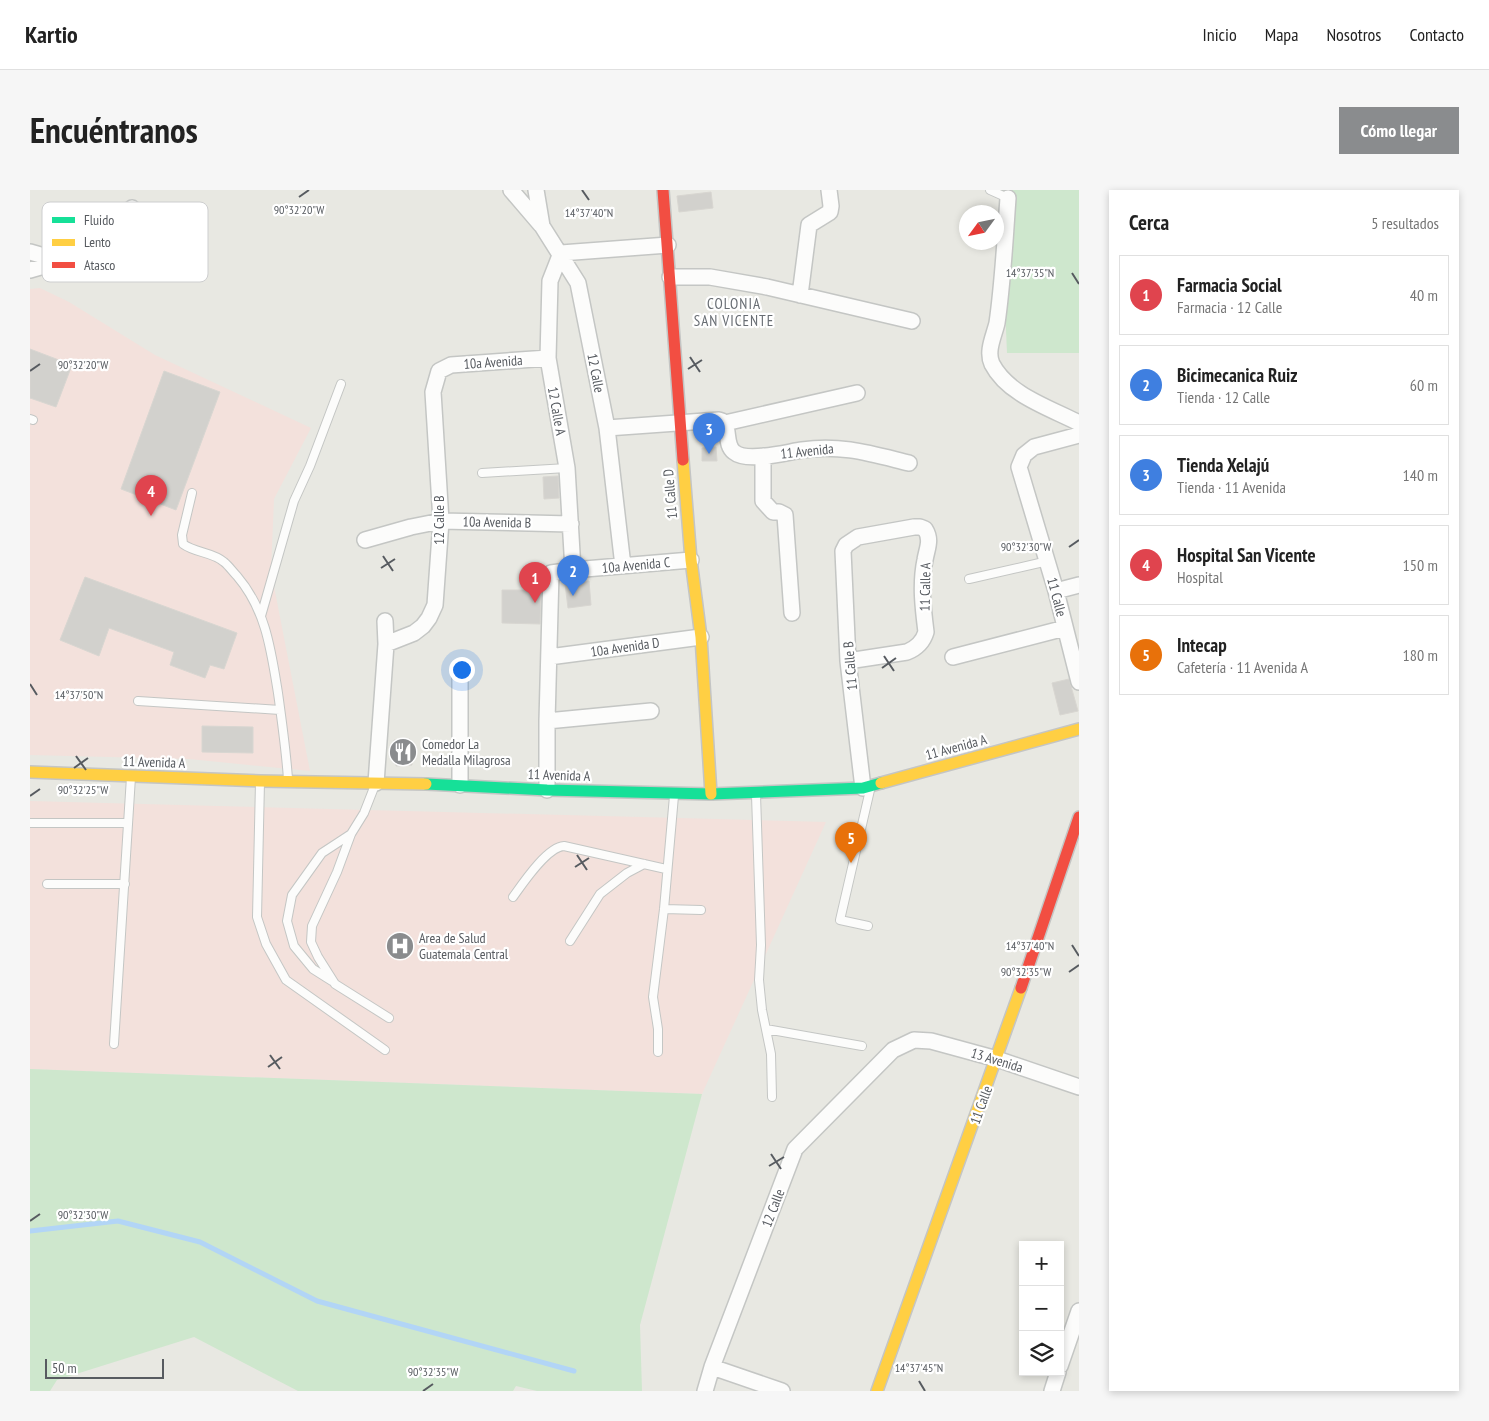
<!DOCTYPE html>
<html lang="es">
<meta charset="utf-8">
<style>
body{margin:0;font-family:"PT Sans Narrow",sans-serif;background:#f6f6f6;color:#222}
.controls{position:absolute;right:15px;bottom:15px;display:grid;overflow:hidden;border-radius:0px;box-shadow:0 2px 8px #0003}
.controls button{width:45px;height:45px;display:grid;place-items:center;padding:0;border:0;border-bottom:1px solid #e0e0e0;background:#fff;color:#222;font:25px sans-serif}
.compass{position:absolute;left:929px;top:15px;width:45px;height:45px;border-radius:50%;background:#fff;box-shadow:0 2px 8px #0003;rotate:237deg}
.scale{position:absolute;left:15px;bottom:12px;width:119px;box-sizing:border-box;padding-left:5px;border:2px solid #575b60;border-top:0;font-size:14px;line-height:18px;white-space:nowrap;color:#575b60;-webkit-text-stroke:4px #fff;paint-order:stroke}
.you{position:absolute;left:431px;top:479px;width:18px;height:18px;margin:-12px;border:4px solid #fff;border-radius:50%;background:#1a73e8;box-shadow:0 0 0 8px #1a73e833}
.badge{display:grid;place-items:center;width:32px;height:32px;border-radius:50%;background:#8a8c8e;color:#fff;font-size:16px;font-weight:700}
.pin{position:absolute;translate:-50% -41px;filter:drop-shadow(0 1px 2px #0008)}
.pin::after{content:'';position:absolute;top:26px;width:18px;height:15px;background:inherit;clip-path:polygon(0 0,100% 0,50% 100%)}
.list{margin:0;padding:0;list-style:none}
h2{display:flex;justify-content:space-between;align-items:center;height:65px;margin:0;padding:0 20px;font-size:21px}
h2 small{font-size:16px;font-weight:400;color:#767676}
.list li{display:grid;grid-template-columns:32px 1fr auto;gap:15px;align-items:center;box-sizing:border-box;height:80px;margin:0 10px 10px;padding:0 10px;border:1px solid #e0e0e0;border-radius:0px}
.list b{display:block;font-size:19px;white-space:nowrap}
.list p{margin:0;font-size:16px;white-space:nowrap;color:#767676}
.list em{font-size:16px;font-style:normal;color:#767676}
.icon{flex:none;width:28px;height:28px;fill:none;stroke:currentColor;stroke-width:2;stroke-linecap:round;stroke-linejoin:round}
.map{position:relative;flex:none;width:1049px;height:1201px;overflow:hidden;border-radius:0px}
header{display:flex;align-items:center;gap:30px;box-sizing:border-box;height:70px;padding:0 25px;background:#fff;border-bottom:1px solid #e0e0e0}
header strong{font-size:24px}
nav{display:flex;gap:28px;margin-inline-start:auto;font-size:18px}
.intro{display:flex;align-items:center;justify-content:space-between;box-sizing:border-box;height:120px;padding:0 30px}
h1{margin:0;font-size:35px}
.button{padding:12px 22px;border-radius:0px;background:#8a8c8e;color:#fff;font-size:18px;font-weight:700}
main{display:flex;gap:30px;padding:0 30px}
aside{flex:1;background:#fff;border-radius:0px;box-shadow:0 2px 8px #0003}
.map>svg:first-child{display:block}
</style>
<header>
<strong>Kartio</strong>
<nav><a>Inicio</a><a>Mapa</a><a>Nosotros</a><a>Contacto</a></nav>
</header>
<div class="intro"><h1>Encuéntranos</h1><a class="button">Cómo llegar</a></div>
<main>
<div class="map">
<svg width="1049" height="1201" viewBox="0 0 1049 1201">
<rect width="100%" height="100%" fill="#e8e8e2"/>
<path fill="#f3e1dc" d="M10,98L39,112L125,165L281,238L244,309L241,381L280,581L159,569L0,565V99Z
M0,611L796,632L672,904L0,879Z"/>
<path fill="#cee7cd" d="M970,0H1049V163H977Z
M0,879L672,904L610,1135L612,1201H507L486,1196L483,1201H268L164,1147L27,1190L20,1201H0Z"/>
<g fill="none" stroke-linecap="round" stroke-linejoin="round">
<path stroke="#b2d5f6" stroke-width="5" d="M0,1041L88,1031L170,1052L287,1111L544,1181"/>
</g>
<path fill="#d2d1cd" stroke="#d8d6d1" d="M681,2L683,18L649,22L647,6Z
M0,159L42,175L26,217L0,208Z
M134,181L190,202L146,320L91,299Z
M686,257L687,271H672V258Z
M528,286L529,308L514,309L513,287Z
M55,387L207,443L194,479L180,475L175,488L140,475L144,462L79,438L69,466L30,450Z
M559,391L561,415L538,418L535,394Z
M472,400H511L510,434L472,433Z
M1039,489L1048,521L1030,525L1022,493Z
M172,536L223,537V563L172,562Z
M380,549L382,575L366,576L364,550Z"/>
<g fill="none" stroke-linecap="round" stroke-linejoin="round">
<defs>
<path id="lane" d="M960,0L978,8
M0,229L3,230
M452,283L537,278
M162,303L152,345L153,354C165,363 183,362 194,372C199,376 203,382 207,386C236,420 241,460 248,503C252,532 256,560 258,589
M939,389L1018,371
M231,426L264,311L280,276L311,194
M108,511L250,520
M230,592L227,727L236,754L256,790L355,860
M345,595L334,623L321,644L307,682L282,736L281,752L288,767L305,794L359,828
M726,605L731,755L729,790L732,820L741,864L742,907
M0,633H98
M17,694H95
M483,707C493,693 517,657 534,656L636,679
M634,719L671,720
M838,736L810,730L840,600
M540,751L570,704L597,683L614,674
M302,791L283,779L264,756L257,731L262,705L292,663L321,644
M736,839L832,856
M84,854L101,587
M628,862V839L623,807L634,719L644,606"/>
<path id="street" d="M481,0L511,35
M506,0L512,36L548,93L577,238L593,376
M978,8C975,49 973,92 967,133C964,146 956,161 962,174C978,205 1020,218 1049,233
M0,62L31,71
M0,80L31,71L57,58L102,18
M640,87H680L737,97L882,131
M770,105L779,35L800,22L801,16L799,0
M695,233L827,203
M577,238L689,230L692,231C701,239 694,254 704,262C717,273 757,262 772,260C811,254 842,264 879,273
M1049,245L1004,257L994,265L989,277L1026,401L1049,492
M733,266V311L743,322H749L755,325L762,423
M335,350L381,337L411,331L541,334
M543,380L537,278L518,168L520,91L531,63L638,55
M1026,401L1049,395
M356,454L384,443L393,436L399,428L405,415L411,331L403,202L409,181L421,175L518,168
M519,467L671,447
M923,467L1035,438
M818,471L877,462C887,458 893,452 896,442C893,418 890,394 895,370C897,358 902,350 895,339L890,337H884L828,347L816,355L813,361L818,471L833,598
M517,531L621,521
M346,593L356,454L355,431
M430,595V487
M517,600V531L521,383L543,380L661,370
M1030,1176L1049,1121
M682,1177L752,1201
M675,1201L682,1177L765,959L863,860L884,850L901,851L967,869L1049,897
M1022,1201L1028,1182"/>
<path id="fast" d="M396,594L517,600L681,604L833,598L851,593"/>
<path id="slow" d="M653,270L661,370L671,447L681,604
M0,582L230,591L396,594
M851,593L1049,539
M847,1201L991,798"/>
<path id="jam" d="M633,0L653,270
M991,798L1049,627"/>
</defs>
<use href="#lane" stroke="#c4c6c4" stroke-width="10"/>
<use href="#street" stroke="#c4c6c4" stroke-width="18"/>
<use href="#fast" stroke="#c4c5c4" stroke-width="14"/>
<use href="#slow" stroke="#c4c5c4" stroke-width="14"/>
<use href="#jam" stroke="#c4c5c4" stroke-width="14"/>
<use href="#lane" stroke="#fcfcfb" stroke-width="8"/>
<use href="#street" stroke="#fcfcfb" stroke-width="15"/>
<use href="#fast" stroke="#16e098" stroke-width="11"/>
<use href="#slow" stroke="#ffcf43" stroke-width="11"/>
<use href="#jam" stroke="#f24e42" stroke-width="11"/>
</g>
<path fill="none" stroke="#575b60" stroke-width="2" d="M552,0L559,10M269,7L279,0M1042,83L1049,94M660,167L670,182M658,179L672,170M0,181L10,174M1039,357L1049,350M353,366L363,381M351,378L365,369M854,466L864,481M852,478L866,468M0,494L7,505M46,566L56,580M44,578L58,568M0,606L10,599M547,665L557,680M545,677L559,668M1042,755L1049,766M1039,782L1049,775M240,865L250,879M238,877L252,867M741,964L751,979M739,976L754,967M0,1031L10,1024M889,1191L895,1201M393,1201L403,1194"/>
<defs>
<symbol id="restaurant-disc" viewBox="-11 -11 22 22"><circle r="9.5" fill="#8a8c8e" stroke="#fff"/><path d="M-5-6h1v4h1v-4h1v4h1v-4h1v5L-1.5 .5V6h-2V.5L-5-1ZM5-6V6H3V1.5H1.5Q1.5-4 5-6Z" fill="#fff"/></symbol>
<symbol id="hospital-disc" viewBox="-11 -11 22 22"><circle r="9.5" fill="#8a8c8e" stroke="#fff"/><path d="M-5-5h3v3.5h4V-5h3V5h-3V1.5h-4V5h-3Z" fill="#fff"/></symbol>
</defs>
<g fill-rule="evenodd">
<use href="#restaurant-disc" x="357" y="546" width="32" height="32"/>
<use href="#hospital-disc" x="354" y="740" width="32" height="32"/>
</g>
<g text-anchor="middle" stroke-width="4.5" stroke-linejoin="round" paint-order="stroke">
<g font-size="14" fill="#575b60" stroke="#fff">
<text transform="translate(463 172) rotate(-4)" y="5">10a Avenida</text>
<text transform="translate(566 183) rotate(79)" y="5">12 Calle</text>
<text transform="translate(527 221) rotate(80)" y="5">12 Calle A</text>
<text transform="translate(777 261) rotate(-6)" y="5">11 Avenida</text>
<text transform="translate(640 304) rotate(-95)" y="5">11 Calle D</text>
<text transform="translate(409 330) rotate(-90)" y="5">12 Calle B</text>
<text transform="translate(467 332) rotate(1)" y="5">10a Avenida B</text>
<text transform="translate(606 375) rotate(-5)" y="5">10a Avenida C</text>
<text transform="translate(895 397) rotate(-89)" y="5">11 Calle A</text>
<text transform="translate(1027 407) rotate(75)" y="5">11 Calle</text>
<text transform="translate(595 457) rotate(-8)" y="5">10a Avenida D</text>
<text transform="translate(820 476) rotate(-95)" y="5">11 Calle B</text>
<text transform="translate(926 557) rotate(-15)" y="5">11 Avenida A</text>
<text transform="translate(124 572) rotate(2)" y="5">11 Avenida A</text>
<text transform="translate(529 585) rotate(2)" y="5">11 Avenida A</text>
<text transform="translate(967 870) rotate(17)" y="5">13 Avenida</text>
<text transform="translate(951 915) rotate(-70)" y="5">11 Calle</text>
<text transform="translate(743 1018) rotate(-69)" y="5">12 Calle</text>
</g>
<g font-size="14" fill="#575b60" stroke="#fff" text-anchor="start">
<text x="392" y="559">Comedor La<tspan x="392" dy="16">Medalla Milagrosa</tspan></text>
<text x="389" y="753">Area de Salud<tspan x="389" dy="16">Guatemala Central</tspan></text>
</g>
<g font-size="15" letter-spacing="1" fill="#686d73" stroke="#fff">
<text x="704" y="119">COLONIA<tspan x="704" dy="17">SAN VICENTE</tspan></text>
</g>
</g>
<rect x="12" y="12" width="166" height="80" rx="8" fill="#fff" stroke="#cdcecf" stroke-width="1"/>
<rect x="22" y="27" width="23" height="6" fill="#16e098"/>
<rect x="22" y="49" width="23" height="7" fill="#ffcf43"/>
<rect x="22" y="72" width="23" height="6" fill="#f24e42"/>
<g font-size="14" fill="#575b60">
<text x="54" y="35">Fluido</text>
<text x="54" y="57">Lento</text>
<text x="54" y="80">Atasco</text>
</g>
<g font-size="12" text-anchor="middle" fill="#575b60" stroke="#fff" stroke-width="4.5" stroke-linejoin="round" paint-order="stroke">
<text x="269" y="24">90°32'20"W</text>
<text x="559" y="27">14°37'40"N</text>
<text x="1000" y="87">14°37'35"N</text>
<text x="53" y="179">90°32'20"W</text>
<text x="996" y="361">90°32'30"W</text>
<text x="49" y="509">14°37'50"N</text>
<text x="53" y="604">90°32'25"W</text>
<text x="1000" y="760">14°37'40"N</text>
<text x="996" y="786">90°32'35"W</text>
<text x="53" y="1029">90°32'30"W</text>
<text x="889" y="1182">14°37'45"N</text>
<text x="403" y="1186">90°32'35"W</text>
</g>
</svg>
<div class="controls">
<button>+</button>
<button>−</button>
<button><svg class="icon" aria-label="layers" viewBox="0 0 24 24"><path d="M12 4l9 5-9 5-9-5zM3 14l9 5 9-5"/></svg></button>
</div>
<svg class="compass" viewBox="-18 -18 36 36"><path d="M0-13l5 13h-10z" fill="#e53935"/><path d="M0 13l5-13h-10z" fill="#767676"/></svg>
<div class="scale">50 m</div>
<div class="you"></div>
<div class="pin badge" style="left:505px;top:413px;background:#e0444e">1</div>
<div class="pin badge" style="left:543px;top:406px;background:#3f7fe0">2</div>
<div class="pin badge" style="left:679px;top:264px;background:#3f7fe0">3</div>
<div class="pin badge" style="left:121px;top:326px;background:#e0444e">4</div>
<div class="pin badge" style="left:821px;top:673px;background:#e8710a">5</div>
</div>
<aside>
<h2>Cerca<small>5 resultados</small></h2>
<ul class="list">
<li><span class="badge" style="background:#e0444e">1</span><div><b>Farmacia Social</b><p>Farmacia · 12 Calle</p></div><em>40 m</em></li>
<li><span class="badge" style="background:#3f7fe0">2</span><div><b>Bicimecanica Ruiz</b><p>Tienda · 12 Calle</p></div><em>60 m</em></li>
<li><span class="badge" style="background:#3f7fe0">3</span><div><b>Tienda Xelajú</b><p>Tienda · 11 Avenida</p></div><em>140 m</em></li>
<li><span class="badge" style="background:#e0444e">4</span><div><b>Hospital San Vicente</b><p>Hospital</p></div><em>150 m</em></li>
<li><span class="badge" style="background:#e8710a">5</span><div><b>Intecap</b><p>Cafetería · 11 Avenida A</p></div><em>180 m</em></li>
</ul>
</aside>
</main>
